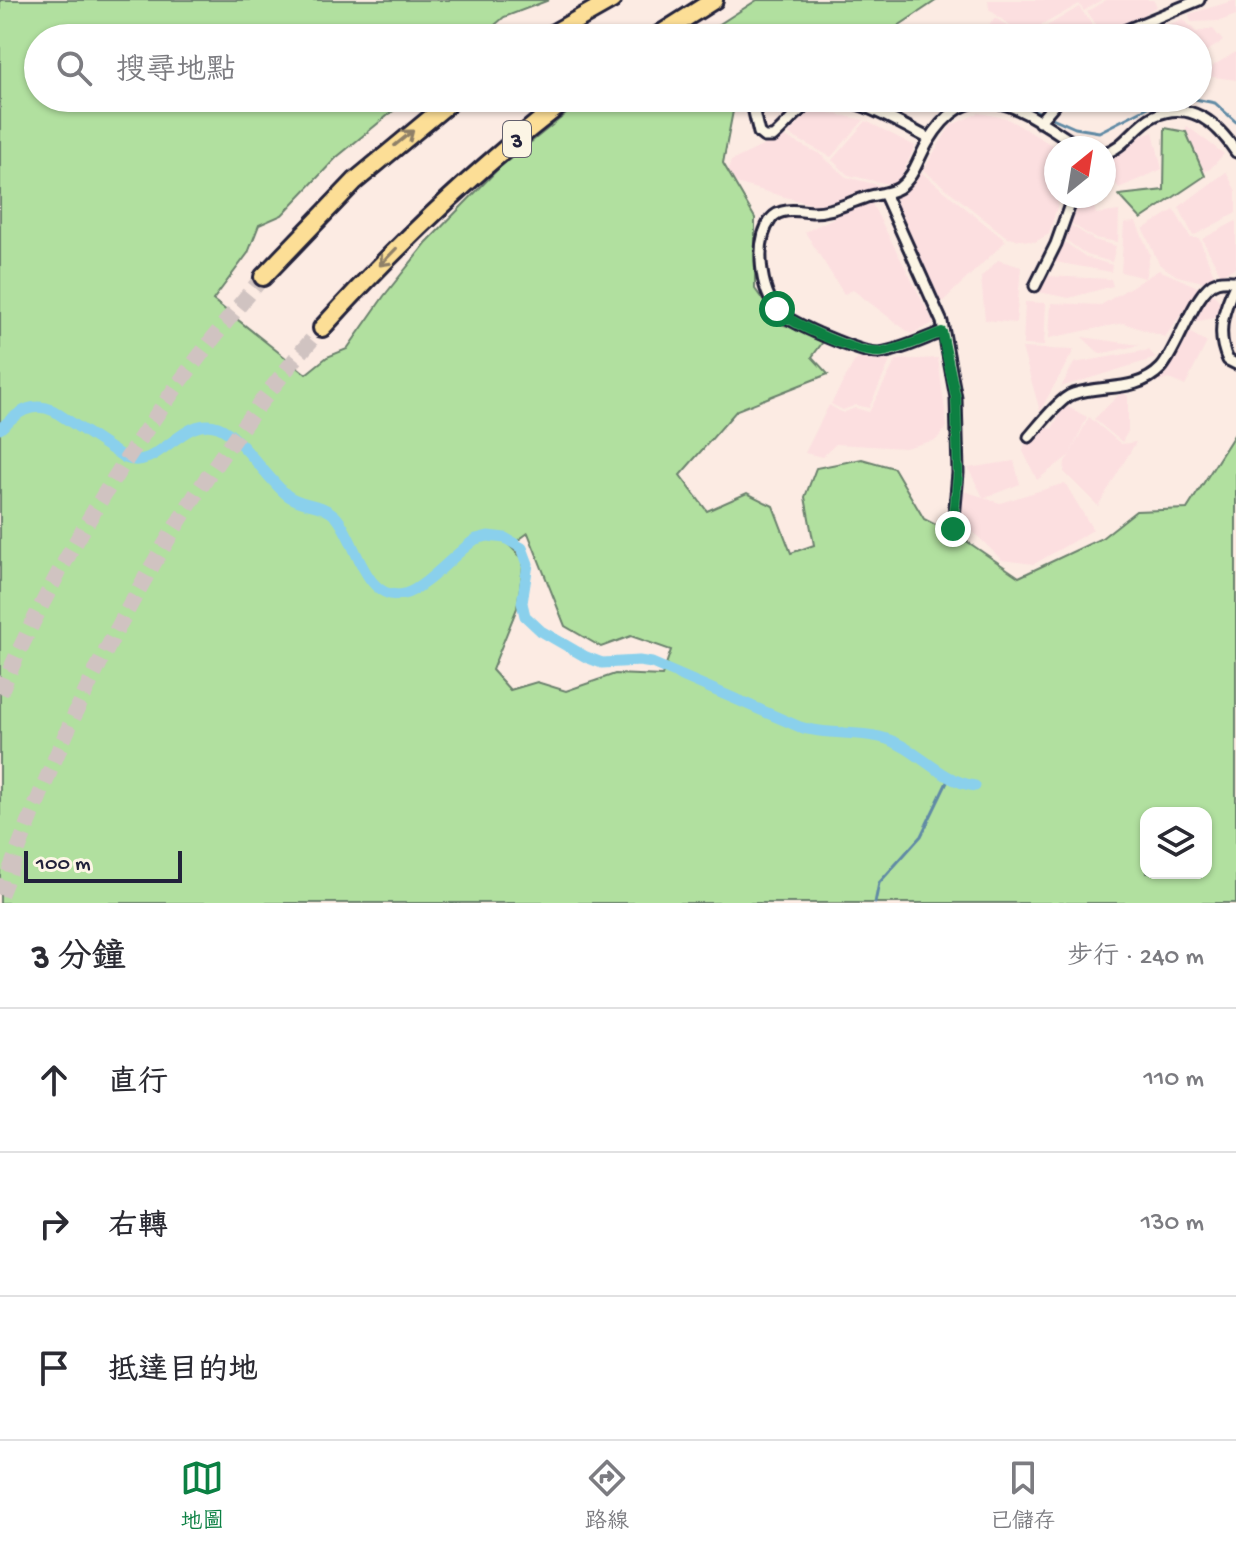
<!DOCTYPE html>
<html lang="zh-TW">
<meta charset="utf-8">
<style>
body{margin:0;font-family:"Gochi Hand","LXGW WenKai TC",sans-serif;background:#f2f2f3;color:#2b2b33}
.controls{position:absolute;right:24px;bottom:24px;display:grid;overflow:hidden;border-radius:16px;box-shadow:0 2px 6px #0004}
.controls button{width:72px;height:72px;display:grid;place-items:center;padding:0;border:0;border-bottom:2px solid #e1e1e2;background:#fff;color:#2b2b33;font:40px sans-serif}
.compass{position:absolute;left:1044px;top:136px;width:72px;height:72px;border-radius:50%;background:#fff;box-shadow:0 2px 6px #0004;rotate:30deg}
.scale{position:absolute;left:24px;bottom:20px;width:158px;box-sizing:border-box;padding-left:8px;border:4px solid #22223b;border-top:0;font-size:22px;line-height:28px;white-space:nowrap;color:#22223b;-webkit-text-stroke:6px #fcf5e5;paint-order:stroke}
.stop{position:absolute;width:24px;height:24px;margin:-18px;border:6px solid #0b8043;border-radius:50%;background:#fff}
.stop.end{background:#0b8043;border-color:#fff;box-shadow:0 2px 8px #0008}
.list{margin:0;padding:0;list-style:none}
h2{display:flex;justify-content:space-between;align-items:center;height:104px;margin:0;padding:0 32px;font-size:34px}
h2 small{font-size:26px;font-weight:400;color:#7c7c81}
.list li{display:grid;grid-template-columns:52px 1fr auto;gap:24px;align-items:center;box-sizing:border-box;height:144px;padding:0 32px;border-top:2px solid #e1e1e2}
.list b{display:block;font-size:30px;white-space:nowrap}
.list em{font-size:26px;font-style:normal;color:#7c7c81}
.icon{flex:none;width:44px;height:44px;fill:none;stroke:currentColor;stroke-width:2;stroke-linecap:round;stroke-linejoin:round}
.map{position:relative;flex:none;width:1236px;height:903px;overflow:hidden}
.search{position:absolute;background:#fff;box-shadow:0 2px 6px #0004;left:24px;right:24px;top:24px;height:88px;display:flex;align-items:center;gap:20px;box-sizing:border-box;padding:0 28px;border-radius:44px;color:#7c7c81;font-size:30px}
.sheet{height:536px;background:#fff}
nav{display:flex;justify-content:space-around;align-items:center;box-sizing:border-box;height:112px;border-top:2px solid #e1e1e2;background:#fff;font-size:22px;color:#7c7c81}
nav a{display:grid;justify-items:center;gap:4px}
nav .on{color:#0b8043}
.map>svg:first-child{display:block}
</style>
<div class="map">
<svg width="1236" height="903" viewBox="0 0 1236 903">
<rect width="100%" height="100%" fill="#fcebe3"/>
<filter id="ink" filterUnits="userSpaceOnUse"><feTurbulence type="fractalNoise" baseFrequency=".0125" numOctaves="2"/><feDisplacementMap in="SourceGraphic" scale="16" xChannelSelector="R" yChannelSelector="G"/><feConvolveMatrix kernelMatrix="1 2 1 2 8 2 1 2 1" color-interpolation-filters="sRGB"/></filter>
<g filter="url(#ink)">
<path fill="#fcdfe0" d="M988,0H1101L1084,11L1079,4L1023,36L1025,38H986L980,35L995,18L1019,33L989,9Z
M1106,0H1153L1157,6L1109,38H1105L1087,12Z
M1236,0V15L1220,21L1191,22L1189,14Z
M1079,7L1102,38H1027Z
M1183,19L1196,32L1213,29L1223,41L1198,57V38H1144L1143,35Z
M1236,52V80L1207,76L1214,65Z
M812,109L864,120L831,157L788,134Z
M979,113L1006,118L1057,148L1056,196H1060L1049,234L1035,242L1008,238L923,170L951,125Z
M866,121L915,146L901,178L892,185L848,175L832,160Z
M1187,126L1224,154L1210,169L1187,179L1175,147Z
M1153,132L1162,169L1119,188L1104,169V164L1134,139Z
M783,136L820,154L846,177L886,187L821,207L725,180L731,161Z
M1226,172L1236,191V213L1193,236L1179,207Z
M922,173L1006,241L940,304L893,199Z
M1069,196H1091L1096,214L1119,211L1118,242L1094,238L1069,222L1072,205L1082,207L1084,204L1067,201Z
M870,200L934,323L911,334L853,290L844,294L805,232Z
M1174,210L1191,238H1199L1215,278L1203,282L1177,276L1159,264L1143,229Z
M1236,221V267L1221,275L1202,239Z
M1136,222L1150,254L1145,278L1121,272L1124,223Z
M1069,224L1094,240L1116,246L1112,262L1087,255L1063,238Z
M1063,241L1086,257L1112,265L1111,272L1055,262Z
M998,260L1021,267L1016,323L985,320L981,277Z
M1159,270L1200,288L1165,337L1123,323L1049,338L1051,303L1101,305Z
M1045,276L1111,279L1113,286L1069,298L1039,292Z
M1212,293L1222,303L1214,318L1188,323Z
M1025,302L1046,303L1044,346L1023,345Z
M1187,331L1207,342L1185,386L1169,379L1137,387L1166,368Z
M1082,337L1140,345L1100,354Z
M1022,348L1074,350L1040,411Z
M1149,350L1156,358L1061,387L1074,363Z
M865,354L890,361L869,408L856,405L843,410L831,404L854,362Z
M938,358L947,427L936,440L905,448L836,444L822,457L805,453L829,405L843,413L855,408L869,412L896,360Z
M1122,392L1128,396V431L1122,442L1094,419Z
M1064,405L1087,417L1071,452L1089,417L1121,444L1136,442L1098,506L1064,472L1065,461L1070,455L1037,480L1023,451L1025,443L1045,427L1052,429Z
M1014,461L1020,484L984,498L1000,503L1065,483L1093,530L1034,564L1002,560L960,519L964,491L983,497L968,468Z"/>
<path fill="#b1e09f" stroke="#6a816d" stroke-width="2" fill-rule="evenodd" d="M0,0H549L504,17L480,38H38V98H409L337,157L282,215L259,225L248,253L213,300L306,374L327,357L347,349L384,296L427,242L500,167L586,98H620L623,101L627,98H766L733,111L723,163L755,218V289L780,324L828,335L812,357L828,374L737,410L680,475L707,511L747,493L773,506L791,553L814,545L805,497L816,468L862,459L894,468L924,519L965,540L1019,577L1102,538L1136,511L1187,509L1236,432V903H0ZM528,533L565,626L601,647L631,636L671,650L662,676L615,674L566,691L537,682L510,690L492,670L517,608L524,560L510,546ZM1146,813H1206V873H1146Z
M757,0H937L880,38H698Z
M1165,128L1186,132L1205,176L1141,219L1119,195L1164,190Z"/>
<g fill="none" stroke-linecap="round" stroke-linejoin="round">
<path stroke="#608aa5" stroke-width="3" d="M1007,98L1075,128L1099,132L1166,98H1175
M1190,98L1215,103L1236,122
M964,99L969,98
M875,903L879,883L921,836L949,778"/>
<path stroke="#8ad0ec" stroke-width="11" d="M0,429C16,414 31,400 54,411L125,458C159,472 182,414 218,427C240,435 267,479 287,495C302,507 322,502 336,517C356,538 364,603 404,594C425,589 456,552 476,539L488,536L505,538L522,548L528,564L522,603L525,616L541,631L586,657L602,663L639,661L652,663L800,727C828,736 860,730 887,739C919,750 940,781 975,786"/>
<path stroke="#d0c3c1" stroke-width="16" stroke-dasharray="16 8" stroke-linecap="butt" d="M0,693C66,541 156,403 263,277
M0,895C23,839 44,782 69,727C135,584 217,446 322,328"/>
<defs>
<path id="minor" d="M1113,38L1117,34L1199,0
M754,112L759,133L764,137H773C786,126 801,105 817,100C846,90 904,126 930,139
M1039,122L1060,98
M1104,153C1125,148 1135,125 1154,116C1190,99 1218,124 1236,152
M884,193L942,322L956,398L958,473L953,529
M1236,283C1224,308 1215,333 1228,360L1236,364
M1035,286L1056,244L1073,196
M942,332C923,339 899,351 879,353C862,354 789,323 778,311C760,290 754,242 771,219C780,207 799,211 812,212C832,212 845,204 864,198C875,194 889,194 899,188C915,176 918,158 928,142C975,65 1026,114 1082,148
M1029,437C1039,426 1060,398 1073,394C1102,384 1137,393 1161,368C1177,351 1196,287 1217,282C1223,280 1230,281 1236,281"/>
<path id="motorway" d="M545,38L612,0
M654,38L714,0
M263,277L355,181L455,98
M322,328C398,244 479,166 569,98"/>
</defs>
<use href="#minor" stroke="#22223b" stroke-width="15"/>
<use href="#motorway" stroke="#22223b" stroke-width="22"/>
<use href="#minor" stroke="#fcf5e5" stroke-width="9"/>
<use href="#motorway" stroke="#fcde96" stroke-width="16"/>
</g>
<defs><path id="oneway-shaft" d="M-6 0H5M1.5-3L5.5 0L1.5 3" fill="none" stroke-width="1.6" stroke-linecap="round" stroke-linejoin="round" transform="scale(2)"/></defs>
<g stroke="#8f8068">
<use href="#oneway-shaft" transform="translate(404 138) rotate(-39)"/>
<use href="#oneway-shaft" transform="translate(388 257) rotate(134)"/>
</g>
</g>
<g fill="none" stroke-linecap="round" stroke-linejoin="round" filter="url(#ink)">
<path stroke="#0b8043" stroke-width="10" d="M777,309C792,325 860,355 882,352C902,349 923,339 942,332L956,398L958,473L953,529"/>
</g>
<g text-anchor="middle" stroke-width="7" stroke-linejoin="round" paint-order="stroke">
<rect fill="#fcf5e5" stroke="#63616e" stroke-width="2" x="503" y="121" width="28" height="36" rx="6"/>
<g font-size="22" font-weight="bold" fill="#22223b">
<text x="517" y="147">3</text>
</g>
</g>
</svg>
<div class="controls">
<button><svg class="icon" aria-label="layers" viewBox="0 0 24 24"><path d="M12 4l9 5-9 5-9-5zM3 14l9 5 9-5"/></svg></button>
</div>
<svg class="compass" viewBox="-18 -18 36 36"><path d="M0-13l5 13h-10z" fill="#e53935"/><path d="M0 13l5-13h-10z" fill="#7c7c81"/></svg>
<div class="scale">100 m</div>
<div class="stop" style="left:777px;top:309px"></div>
<div class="stop end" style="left:953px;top:529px"></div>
<div class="search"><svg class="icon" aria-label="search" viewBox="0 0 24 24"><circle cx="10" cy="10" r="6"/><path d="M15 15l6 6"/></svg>搜尋地點</div>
</div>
<section class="sheet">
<h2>3 分鐘<small>步行 · 240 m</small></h2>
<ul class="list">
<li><svg class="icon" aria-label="ahead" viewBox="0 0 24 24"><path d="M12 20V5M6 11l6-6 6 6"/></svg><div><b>直行</b></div><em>110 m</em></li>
<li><svg class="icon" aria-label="right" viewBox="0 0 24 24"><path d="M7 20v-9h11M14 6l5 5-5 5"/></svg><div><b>右轉</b></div><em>130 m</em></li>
<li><svg class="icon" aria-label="arrive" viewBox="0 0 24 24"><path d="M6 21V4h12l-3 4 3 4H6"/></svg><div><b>抵達目的地</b></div></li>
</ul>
</section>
<nav>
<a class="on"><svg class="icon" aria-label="map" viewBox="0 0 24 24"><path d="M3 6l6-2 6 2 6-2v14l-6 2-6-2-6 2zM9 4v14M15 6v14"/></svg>地圖</a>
<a><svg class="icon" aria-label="directions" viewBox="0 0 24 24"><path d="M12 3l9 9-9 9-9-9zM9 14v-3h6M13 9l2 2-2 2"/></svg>路線</a>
<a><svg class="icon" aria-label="saved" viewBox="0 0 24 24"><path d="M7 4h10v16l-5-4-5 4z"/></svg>已儲存</a>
</nav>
